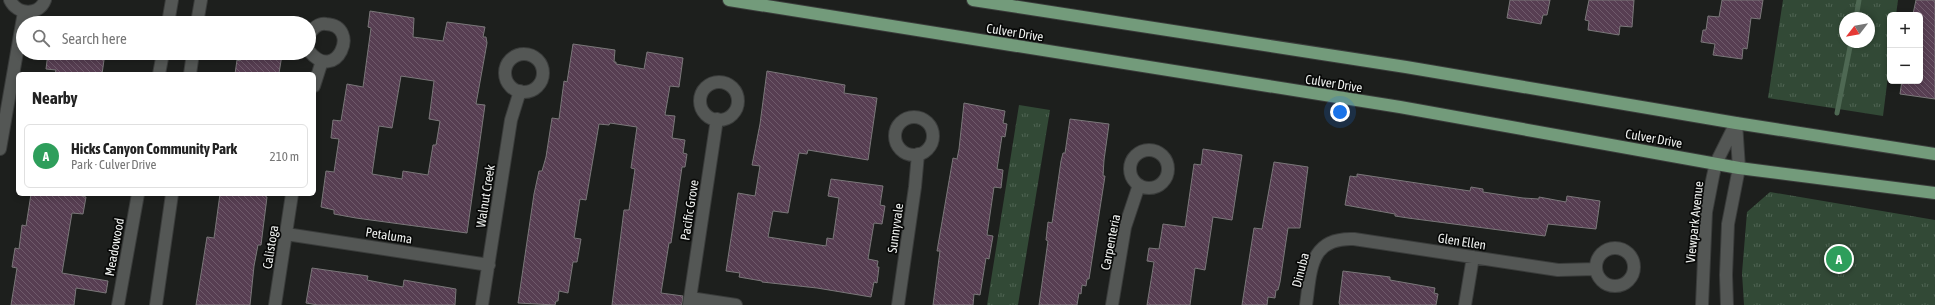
<!DOCTYPE html>
<meta charset="utf-8">
<style>
body{margin:0;font-family:"Asap Condensed",sans-serif;background:#f2f2f2;color:#222}
.controls{position:absolute;right:12px;top:12px;display:grid;overflow:hidden;border-radius:6px;box-shadow:0 2px 6px #0003}
.controls button{width:36px;height:36px;display:grid;place-items:center;padding:0;border:0;border-bottom:1px solid #e0e0e0;background:#fff;color:#222;font:20px sans-serif}
.compass{position:absolute;left:1839px;top:12px;width:36px;height:36px;border-radius:50%;background:#fff;box-shadow:0 2px 6px #0003;rotate:239deg}
.you{position:absolute;left:1340px;top:112px;width:14px;height:14px;margin:-10px;border:3px solid #fff;border-radius:50%;background:#1a73e8;box-shadow:0 0 0 6px #1a73e833}
.badge{display:grid;place-items:center;width:26px;height:26px;border-radius:50%;background:#0b8043;color:#fff;font-size:13px;font-weight:700}
.pin{position:absolute;translate:-50% -50%;border:2px solid #fff;box-shadow:0 1px 4px #0006}
.list{margin:0;padding:0;list-style:none}
h2{display:flex;justify-content:space-between;align-items:center;height:52px;margin:0;padding:0 16px;font-size:17px}
h2 small{font-size:13px;font-weight:400;color:#767676}
.list li{display:grid;grid-template-columns:26px 1fr auto;gap:12px;align-items:center;box-sizing:border-box;height:64px;margin:0 8px 8px;padding:0 8px;border:1px solid #e0e0e0;border-radius:6px}
.list b{display:block;font-size:15px;white-space:nowrap}
.list p{margin:0;font-size:13px;white-space:nowrap;color:#767676}
.list em{font-size:13px;font-style:normal;color:#767676}
.icon{flex:none;width:22px;height:22px;fill:none;stroke:currentColor;stroke-width:2;stroke-linecap:round;stroke-linejoin:round}
.map{position:relative;flex:none;width:1935px;height:305px;overflow:hidden}
.search{position:absolute;background:#fff;box-shadow:0 2px 6px #0003;left:16px;top:16px;width:300px;height:44px;display:flex;align-items:center;gap:10px;box-sizing:border-box;padding:0 14px;border-radius:22px;color:#767676;font-size:15px}
.panel{position:absolute;background:#fff;box-shadow:0 2px 6px #0003;left:16px;top:72px;width:300px;height:124px;border-radius:6px}
.map>svg:first-child{display:block}
</style>
<div class="map">
<svg width="1935" height="305" viewBox="0 0 1935 305">
<defs>
<pattern id="park-tufts" width="24" height="20" patternUnits="userSpaceOnUse"><rect width="24" height="20" fill="#324936"/><path d="M3 7l-1-3M5 7V3M7 7l1-3M15 17l-1-3M17 17v-4M19 17l1-3" fill="none" stroke="#506453"/></pattern>
<pattern id="building-back-hatch" width="6" height="6" patternUnits="userSpaceOnUse"><rect width="6" height="6" fill="#573e52"/><path d="M-1 5l2 2M0 0l6 6M5-1l2 2" fill="none" stroke="#6f5a6b"/></pattern>
</defs>
<rect width="100%" height="100%" fill="#1d1f1d"/>
<path fill="url(#park-tufts)" fill-rule="evenodd" d="M1783,0H1898L1896,15H1890V60L1883,116L1768,98ZM1845,18H1869V42H1845Z
M1019,105L1050,110L1018,305H987Z
M1770,192L1935,220V305H1744L1742,273L1747,212Z"/>
<g fill="none" stroke-linecap="round" stroke-linejoin="round">
<path stroke="#4e6853" stroke-width="5" d="M1856,18L1859,0
M1837,113L1851,42"/>
</g>
<path fill="url(#building-back-hatch)" stroke="#7a7779" fill-rule="evenodd" d="M1510,0H1550L1547,15H1543L1541,24L1507,18Z
M1589,0H1634L1632,27L1620,26L1619,35L1588,30L1589,21L1585,20Z
M1722,0H1763L1760,19L1751,18L1747,49L1743,48L1742,59L1713,55L1715,44L1701,42L1703,30H1706L1708,16L1719,17Z
M1916,0H1935V99L1900,94L1902,81H1920V15L1913,14Z
M370,11L414,18L413,37L443,41L447,22L485,27L483,37H486L487,43L476,104L485,105L467,233L356,218L334,214V210L321,207L326,171L334,172L339,139L331,138L333,120L341,121L347,84L363,87L371,28L368,27ZM401,76L434,81L429,119L440,121L436,145H433L428,175L403,171L402,179L372,174L379,126L392,128Z
M573,44L615,50L614,62H616V64L644,69L647,52L683,58L679,87L670,86L665,115L675,116L672,138L685,140L683,153L687,154L685,167H682L671,243H669L661,293L683,296L682,305H612L624,210H629L635,169L631,168L637,127L610,123L609,125L599,124L586,200L580,199L574,238L581,239L577,262H573L568,293L559,291L558,301H556L555,305L518,303L534,194L539,171H542L546,157L552,118L559,119L564,81L567,82Z
M48,53H105L102,74H55L56,70L46,69Z
M241,53L282,55L279,73L235,74L237,60L240,61Z
M767,71L845,85L844,93L877,98L868,160L808,150L807,154L799,153L788,213L773,211L768,237L826,246L827,238L833,239L839,198L828,196L831,179L883,186L880,205L885,206L882,224L874,223L868,259L878,261L877,267H879L877,283L874,282L871,297L817,288L762,282V281L739,277L740,273L726,271L738,193L755,196L760,166L752,165L760,124Z
M964,103L1005,111L1003,123L1007,124L1005,137L1002,136L997,169L1003,170L1001,188L994,187L987,235L993,236L989,259L986,258L980,295L974,294L973,305H933L940,251H937L953,158L957,159L959,149Z
M1070,119L1109,124L1104,160L1103,176H1105L1089,279H1087L1086,286L1082,285L1081,294L1079,293L1077,305H1039L1048,241L1046,240L1048,222L1052,223L1061,161L1063,153H1065Z
M1203,149L1242,155L1232,220L1213,217L1205,270L1195,268L1190,305H1147L1154,262L1147,261L1149,248L1159,249L1163,224L1185,227L1194,164L1201,165Z
M1274,162L1308,167L1300,228H1288L1280,282L1278,290H1276L1275,298L1268,297L1267,305H1242L1254,228L1262,229Z
M1357,174L1470,191L1471,187L1483,189V192L1523,198L1539,199V197L1566,202L1567,196L1600,201L1596,229L1548,224L1545,236L1408,218L1395,216V214L1345,205L1350,176L1357,177Z
M31,194H75L86,197L83,214L72,213L62,273L108,281L106,293L76,288L74,305H11L17,268L12,267L15,248L19,249L22,225L26,226Z
M220,194H265V196L267,197L261,245H258L254,266L250,305H196L207,237L214,238Z
M312,268L368,276L367,280L403,287L404,280L456,289L455,305H318L306,303Z
M1343,271L1390,277V280L1435,288L1434,293L1438,294L1436,305H1340L1339,303Z"/>
<g fill="none" stroke-linecap="round" stroke-linejoin="round">
<defs>
<path id="street" d="M10,0C17,15 39,16 45,0
M309,35C313,28 319,23 326,24C362,26 336,85 309,51
M505 73a19 19 0 1 1 38 0a19 19 0 1 1-38 0Z
M700 101a19 19 0 1 1 38 0a19 19 0 1 1-38 0Z
M314,86L322,61
M895 136a19 19 0 1 1 38 0a19 19 0 1 1-38 0Z
M0,149L24,12
M1130 169a19 19 0 1 1 38 0a19 19 0 1 1-38 0Z
M286,234L489,265
M1596 267a19 19 0 1 1 38 0a19 19 0 1 1-38 0Z
M690,298L736,305
M275,305L292,194
M482,305L511,120L520,91
M689,305L717,119
M898,305L915,187L918,154
M1112,305L1125,227L1139,185
M1306,305C1311,271 1309,237 1354,239L1558,270L1596,269
M1465,305L1473,257"/>
<path id="secondary" d="M168,23L172,0
M197,23L201,0
M159,74L163,53
M190,74L193,53
M118,305L138,194
M156,305L172,194
M1702,305L1706,212L1713,176L1716,163L1736,123
M1727,305L1726,275L1728,224L1739,168L1736,123"/>
<path id="primary" d="M729,0L1400,107L1739,168L1935,193
M973,0L1406,67L1736,123L1935,154"/>
</defs>
<use href="#street" stroke="#3a3c3b" stroke-width="14"/>
<use href="#secondary" stroke="#3a3c3b" stroke-width="14"/>
<use href="#primary" stroke="#3a3c3b" stroke-width="14"/>
<use href="#street" stroke="#545755" stroke-width="12"/>
<use href="#secondary" stroke="#545755" stroke-width="12"/>
<use href="#primary" stroke="#739b7b" stroke-width="12"/>
</g>
<g text-anchor="middle" stroke-width="3.5" stroke-linejoin="round" paint-order="stroke">
<g font-size="13" fill="#eff1ef" stroke="#080908">
<text transform="translate(1015 32) rotate(9)" y="5">Culver Drive</text>
<text transform="translate(1334 83) rotate(9)" y="5">Culver Drive</text>
<text transform="translate(1654 138) rotate(10)" y="5">Culver Drive</text>
<text transform="translate(485 196) rotate(-81)" y="5">Walnut Creek</text>
<text transform="translate(689 210) rotate(-81)" y="5">Pacific Grove</text>
<text transform="translate(1694 222) rotate(-84)" y="5">Viewpark Avenue</text>
<text transform="translate(895 228) rotate(-82)" y="5">Sunnyvale</text>
<text transform="translate(389 235) rotate(9)" y="5">Petaluma</text>
<text transform="translate(1462 241) rotate(9)" y="5">Glen Ellen</text>
<text transform="translate(1110 242) rotate(-79)" y="5">Carpenteria</text>
<text transform="translate(114 247) rotate(-80)" y="5">Meadowood</text>
<text transform="translate(270 247) rotate(-81)" y="5">Calistoga</text>
<text transform="translate(1300 270) rotate(-76)" y="5">Dinuba</text>
</g>
</g>
</svg>
<div class="controls">
<button>+</button>
<button>−</button>
</div>
<svg class="compass" viewBox="-18 -18 36 36"><path d="M0-13l5 13h-10z" fill="#e53935"/><path d="M0 13l5-13h-10z" fill="#767676"/></svg>
<div class="you"></div>
<div class="pin badge" style="left:1839px;top:259px;background:#2e9e5b">A</div>
<div class="search"><svg class="icon" aria-label="search" viewBox="0 0 24 24"><circle cx="10" cy="10" r="6"/><path d="M15 15l6 6"/></svg>Search here</div>
<section class="panel">
<h2>Nearby<small></small></h2>
<ul class="list">
<li><span class="badge" style="background:#2e9e5b">A</span><div><b>Hicks Canyon Community Park</b><p>Park · Culver Drive</p></div><em>210 m</em></li>
</ul>
</section>
</div>
